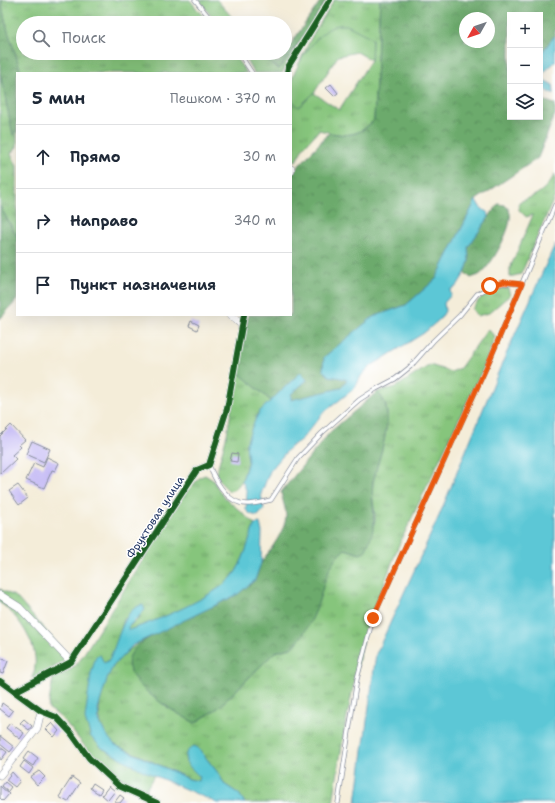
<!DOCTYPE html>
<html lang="ru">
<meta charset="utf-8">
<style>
body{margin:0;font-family:"Shantell Sans",sans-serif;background:#f6f6f7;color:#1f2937}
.controls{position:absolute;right:12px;top:12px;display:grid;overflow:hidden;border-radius:0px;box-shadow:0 4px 16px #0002}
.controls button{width:36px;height:36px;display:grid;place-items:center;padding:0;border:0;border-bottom:1px solid #e0e1e3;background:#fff;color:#1f2937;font:20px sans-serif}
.compass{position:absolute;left:459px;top:12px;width:36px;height:36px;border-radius:50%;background:#fff;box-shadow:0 4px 16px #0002;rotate:230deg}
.stop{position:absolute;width:12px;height:12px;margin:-9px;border:3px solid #ea580c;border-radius:50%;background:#fff}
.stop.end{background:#ea580c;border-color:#fff;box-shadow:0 1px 4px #0008}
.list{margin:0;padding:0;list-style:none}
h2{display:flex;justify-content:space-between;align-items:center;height:52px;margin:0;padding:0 16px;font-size:17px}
h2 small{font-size:13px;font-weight:400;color:#747a83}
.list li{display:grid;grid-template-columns:26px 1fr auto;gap:12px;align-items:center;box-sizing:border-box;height:64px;padding:0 16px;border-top:1px solid #e0e1e3}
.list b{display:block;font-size:15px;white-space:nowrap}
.list em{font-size:13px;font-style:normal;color:#747a83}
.icon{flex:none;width:22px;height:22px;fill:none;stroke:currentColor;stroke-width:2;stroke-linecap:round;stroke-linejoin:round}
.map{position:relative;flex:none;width:555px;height:803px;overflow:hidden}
.search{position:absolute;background:#fff;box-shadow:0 4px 16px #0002;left:16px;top:16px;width:276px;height:44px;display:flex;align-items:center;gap:10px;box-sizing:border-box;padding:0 14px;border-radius:22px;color:#747a83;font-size:15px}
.panel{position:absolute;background:#fff;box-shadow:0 4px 16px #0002;left:16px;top:72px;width:276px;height:244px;border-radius:0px}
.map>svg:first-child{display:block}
</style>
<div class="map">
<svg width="555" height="803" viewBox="0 0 555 803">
<defs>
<pattern id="grass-tufts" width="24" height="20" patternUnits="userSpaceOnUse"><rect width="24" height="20" fill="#86c57c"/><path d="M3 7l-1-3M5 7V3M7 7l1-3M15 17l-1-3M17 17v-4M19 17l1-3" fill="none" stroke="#6da069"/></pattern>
<pattern id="forest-crowns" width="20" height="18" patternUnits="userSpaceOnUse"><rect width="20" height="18" fill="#6caa6c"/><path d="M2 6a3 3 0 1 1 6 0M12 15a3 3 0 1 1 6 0" fill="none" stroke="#588b5c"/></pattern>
</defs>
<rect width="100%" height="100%" fill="#fff"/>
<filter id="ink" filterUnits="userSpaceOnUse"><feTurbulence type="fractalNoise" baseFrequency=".025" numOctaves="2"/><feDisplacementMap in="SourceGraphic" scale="8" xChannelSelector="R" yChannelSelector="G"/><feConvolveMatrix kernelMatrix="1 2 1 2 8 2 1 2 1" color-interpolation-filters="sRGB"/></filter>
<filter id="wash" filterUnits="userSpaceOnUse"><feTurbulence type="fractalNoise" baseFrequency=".012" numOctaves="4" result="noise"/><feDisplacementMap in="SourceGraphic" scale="16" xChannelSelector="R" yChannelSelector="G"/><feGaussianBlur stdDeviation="0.9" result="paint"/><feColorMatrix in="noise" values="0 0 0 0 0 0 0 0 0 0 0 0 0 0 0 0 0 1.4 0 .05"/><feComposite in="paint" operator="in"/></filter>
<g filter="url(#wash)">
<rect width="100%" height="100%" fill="#f4edd9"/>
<path fill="url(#grass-tufts)" stroke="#507a6d" d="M2,0H190L208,23H23V53H232L247,73H21C15,48 3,25 2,0Z
M198,0H217L237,23H217Z
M334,0H380L374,120C356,139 343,136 319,130L303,148L296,161L291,160V98L299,107L314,93L339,110L371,60L372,38L315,41L298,65L312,36Z
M300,41L282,73H254L242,53H262L270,63L279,69Z
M0,73L13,134L17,129V147L11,153L17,166V237L0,206Z
M555,174V196L521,274L510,277V268L533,215L526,217L519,210V202C538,195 545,191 555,174Z
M496,288H508L510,295L489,313L477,316L472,309L483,295Z
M488,329L495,337L484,366L398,547L364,636L345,726L333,803H245L239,794L224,784L219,774L198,748L185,756L186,762L200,777L198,781L189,779C171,770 152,762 134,753C128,750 119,749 114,744C91,725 98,690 113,667C122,654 136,644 150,636L138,646L141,686L165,706L195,723L218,708L275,652L291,648L333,561L345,549L360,554C364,546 374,528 375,520C375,507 371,498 373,483C377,459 400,411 377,392L396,387L430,365L451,372L460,368Z
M238,372L271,401L259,412L246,444L248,461L242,481L235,489L229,491L221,483L216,474L227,434Z
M205,475L213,480L223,496L255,524C248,542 244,562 232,577C215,597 155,622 129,630L128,627L141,617L124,619L114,653L108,661L104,663L91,674L102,748L154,775L144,794C119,783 100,764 82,743C70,728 65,719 48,708L53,678L71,669L80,660L183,496L200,477Z
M0,589L16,597L63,650L69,655C59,666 46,674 32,678C33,674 35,670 35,666C38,644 17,614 0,603Z"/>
<path fill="url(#forest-crowns)" stroke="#446c65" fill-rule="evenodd" d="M0,0H2C3,25 15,48 21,73H17V129L13,135L0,73Z
M321,0H327L300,41L279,69L270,63L262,53H269L278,63Z
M380,0H555V35L540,55V15H510V117H540V99L555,104V114L538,158L476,200L436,279L406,305L373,317L329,376L341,378L347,380L341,388L291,401V394L307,380L301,372L271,401L238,372L248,315H291V178L293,172L329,133C351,136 358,136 374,120ZM465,18H489V42H465Z
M498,204L505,205C509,209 511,213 510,219C509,233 491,267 479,275C477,276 473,277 471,278L465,273L469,261L468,247Z
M0,206L17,237V300L0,319Z
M377,392C400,411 377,459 373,483C371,496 374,507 374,519C375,529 369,543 365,552L360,554L345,549C325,566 324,589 315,612C311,623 303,635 296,644L291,648L275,652L218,708L195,723C178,714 121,683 129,658C138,630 229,607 254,581C258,576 258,567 262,561C271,549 285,531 286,516C286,509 282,499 281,492L330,432Z"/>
<path fill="#86c57c" stroke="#507a6d" d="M347,25L372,38L371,60L357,52L338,56L314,93L299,107C296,105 292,101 291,97C285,77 315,32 335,26C338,25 343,25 347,25Z"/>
<path fill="#5cc7d6" stroke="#3c7b9a" d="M555,35V62L542,74V79L553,85L554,94L548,92L540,85V55Z
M476,200L480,207L488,213L489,217L468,247L469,261L465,273L457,286L450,290L451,295L444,303L445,311L441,318L424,333L371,366L361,376L355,388L323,413L301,440L290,447L270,471L261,494L264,509L258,516L250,514L246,510L247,492L242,481L248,461L246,444L252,427L259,412L301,372L307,380L291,394V400L341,388L347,380L341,378L329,376L323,370L324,357L373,317L406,305L436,279Z
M555,244V803H356L376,654L439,516L500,368Z
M260,523L262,532L261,563L255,580L238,594L222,602L133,645L113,666L107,679L98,709L99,721L106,735L115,745L189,779L198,781L200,777C190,767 176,757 194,746L198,748L219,774L224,784L239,794L245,803H217L142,770L102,748L91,737L85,719L91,674L96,656L100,655L104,663L108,661C118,646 122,607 143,605L145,610L128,627L129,630C154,622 216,596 232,577C244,562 248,542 255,524Z"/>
<g id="blocks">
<path fill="#c4baf4" d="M331,84L338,93L334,96L326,88Z
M191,321L199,325L197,330L189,326Z
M11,425L25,440L19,445L21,447L12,455L16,459L0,474V436Z
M32,441L50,449L44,462L26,454Z
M232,453L238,454L237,462L230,461Z
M47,457L59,463L55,471L52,470L44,488L26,480L34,463L43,467Z
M18,485L28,498L19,505L9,491Z
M0,658L8,661L3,674L0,673Z
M2,703L13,711L9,716L0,709Z
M24,719L32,726L29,730L20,723Z
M10,723L24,733L20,739L6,728Z
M52,723L59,731L54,737L46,729Z
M0,736L14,747L10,752L0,744Z
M0,747L7,752L1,760L0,759Z
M29,751L38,758L33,766L23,759Z
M24,761L33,768L29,774L20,767Z
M39,771L45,777L37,785L30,777Z
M12,772L20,781L15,787L6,780Z
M72,777L80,783L68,802L59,797Z
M5,782L11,787L8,791L2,786Z
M93,783L102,789L99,794L90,788Z
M0,786L9,794L3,801L0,798Z
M109,786L115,791L108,800L102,795Z
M120,795L124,798L120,803H114Z"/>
</g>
</g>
<g filter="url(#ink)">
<use href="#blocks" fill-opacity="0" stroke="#888e9c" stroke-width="1"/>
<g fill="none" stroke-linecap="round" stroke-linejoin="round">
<defs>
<path id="lane" d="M195,0L214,23
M239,53L252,73
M209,465C214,478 225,499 240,503C249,506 261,502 271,500L298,458L322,433L359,400L376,389L395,379L410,367L433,341L460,315L477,294L490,287L504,283L521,284
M338,803L357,679L373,618L491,357L555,205"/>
<path id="street" d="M287,73L288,67L330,0
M291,169V171
M230,315L242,325
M0,595L19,607L71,662
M0,681L41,711L56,717L71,733L89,758L119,786L157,803
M16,691L71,662L197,470L209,465L227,409L244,315
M0,775L37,728L41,711"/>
</defs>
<use href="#lane" stroke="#888e9c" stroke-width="5"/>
<use href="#street" stroke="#888e9c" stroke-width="8"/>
<use href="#lane" stroke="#fff" stroke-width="3.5"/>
<use href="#street" stroke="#fff" stroke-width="7"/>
<defs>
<path id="cycleway" d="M287,73L288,67L330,0
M0,681L41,711L56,717L71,733L89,758L119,786L157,803
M16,691L71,662L197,470L209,465L227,409L244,315"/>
</defs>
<use href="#cycleway" stroke="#fff" stroke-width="8"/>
<use href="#cycleway" stroke="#1b5e20" stroke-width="6"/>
</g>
</g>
<g fill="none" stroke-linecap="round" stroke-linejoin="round" filter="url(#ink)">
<path stroke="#ea580c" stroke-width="5" d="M373,618L491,357L522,284L504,282L490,286"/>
</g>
<g text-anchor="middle" stroke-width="3" stroke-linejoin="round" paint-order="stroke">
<g font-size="11" fill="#1b2f5e" stroke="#fff">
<text transform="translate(155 517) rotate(-57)" y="4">Фруктовая улица</text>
</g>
</g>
</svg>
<div class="controls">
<button>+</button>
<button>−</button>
<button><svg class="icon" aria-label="layers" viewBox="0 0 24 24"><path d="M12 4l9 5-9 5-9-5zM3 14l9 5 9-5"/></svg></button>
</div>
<svg class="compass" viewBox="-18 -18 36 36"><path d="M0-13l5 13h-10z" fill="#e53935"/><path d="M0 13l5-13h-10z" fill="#747a83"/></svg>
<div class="stop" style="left:490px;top:286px"></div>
<div class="stop end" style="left:373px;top:618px"></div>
<div class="search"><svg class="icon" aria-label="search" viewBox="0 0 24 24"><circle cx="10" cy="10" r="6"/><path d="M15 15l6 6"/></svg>Поиск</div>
<section class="panel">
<h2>5 мин<small>Пешком · 370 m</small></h2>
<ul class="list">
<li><svg class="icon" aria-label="ahead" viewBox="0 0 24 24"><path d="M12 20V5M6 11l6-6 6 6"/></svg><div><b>Прямо</b></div><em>30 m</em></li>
<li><svg class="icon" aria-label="right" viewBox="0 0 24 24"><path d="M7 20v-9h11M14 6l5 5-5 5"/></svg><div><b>Направо</b></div><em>340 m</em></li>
<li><svg class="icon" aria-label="arrive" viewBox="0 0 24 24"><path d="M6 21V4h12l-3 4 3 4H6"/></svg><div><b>Пункт назначения</b></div></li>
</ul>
</section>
</div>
